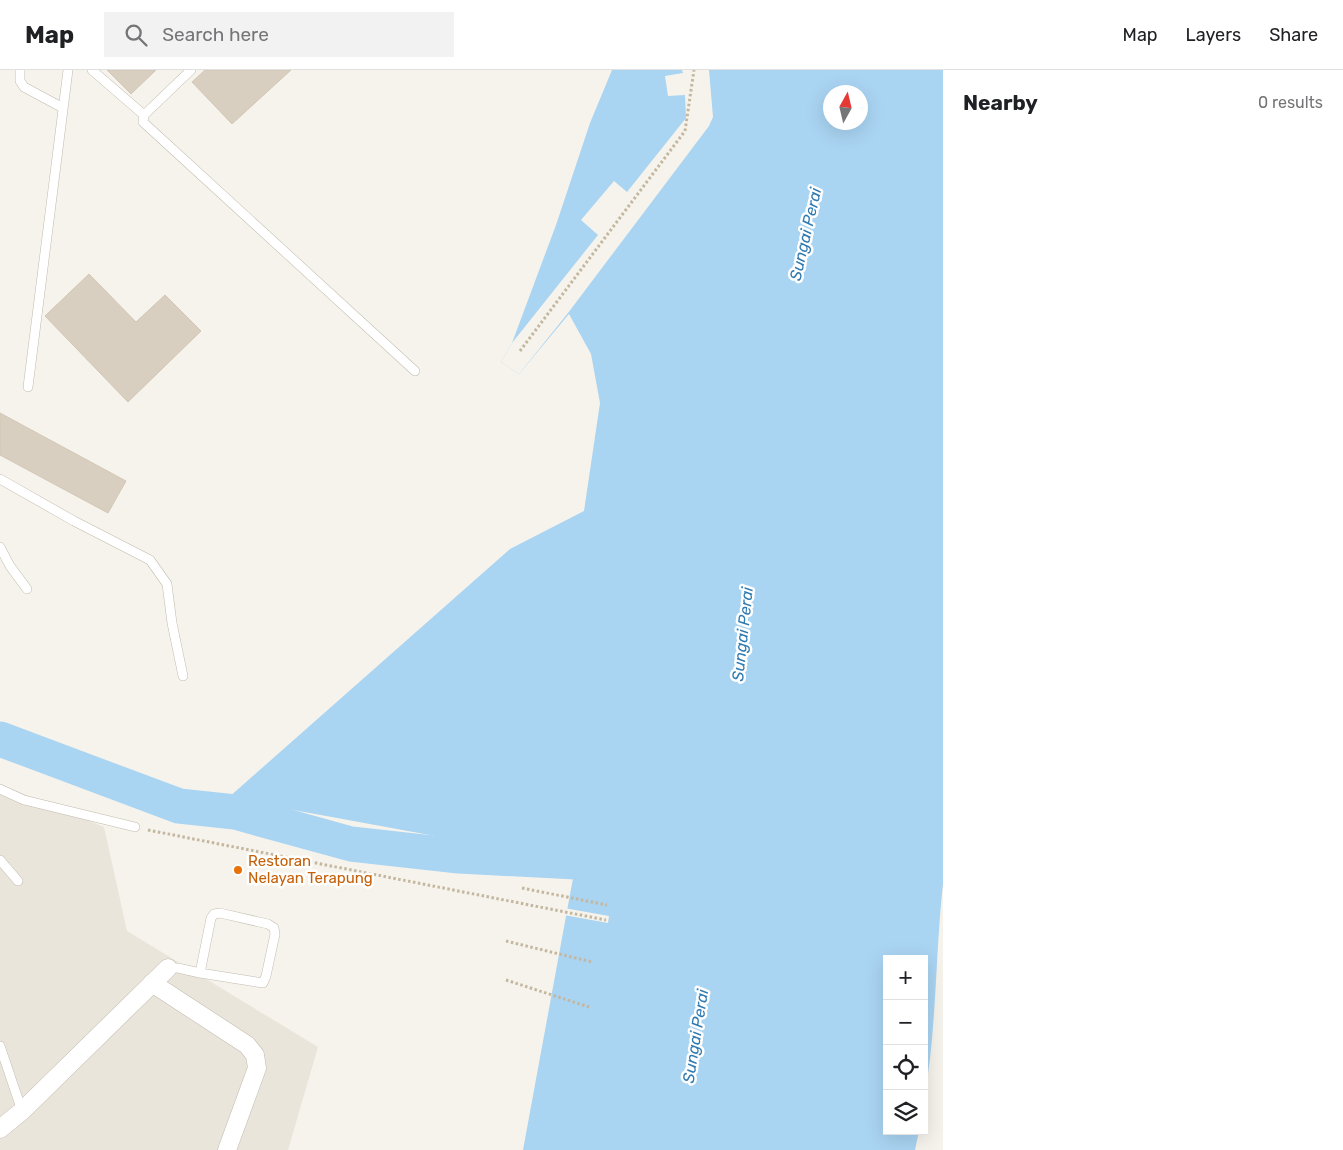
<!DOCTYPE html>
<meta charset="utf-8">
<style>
body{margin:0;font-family:Rubik,sans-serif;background:#f2f2f2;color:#202124}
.controls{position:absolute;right:15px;bottom:15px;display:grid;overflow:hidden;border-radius:0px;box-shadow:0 5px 20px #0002}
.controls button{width:45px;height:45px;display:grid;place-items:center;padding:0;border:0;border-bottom:1px solid #e0e0e0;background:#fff;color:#202124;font:25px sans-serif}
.compass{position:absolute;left:823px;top:15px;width:45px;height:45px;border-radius:50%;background:#fff;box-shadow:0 5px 20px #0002;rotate:8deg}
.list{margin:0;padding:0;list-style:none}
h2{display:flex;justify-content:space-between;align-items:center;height:65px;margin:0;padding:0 20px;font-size:21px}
h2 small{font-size:16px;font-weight:400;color:#757577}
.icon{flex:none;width:28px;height:28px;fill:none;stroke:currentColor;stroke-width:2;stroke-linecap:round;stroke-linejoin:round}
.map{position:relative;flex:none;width:943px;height:1080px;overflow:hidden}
header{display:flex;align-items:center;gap:30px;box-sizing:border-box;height:70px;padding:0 25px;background:#fff;border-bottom:1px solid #e0e0e0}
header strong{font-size:24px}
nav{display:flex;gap:28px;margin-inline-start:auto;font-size:18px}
.search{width:350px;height:45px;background:#f2f2f2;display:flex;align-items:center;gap:12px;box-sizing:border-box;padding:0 18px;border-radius:0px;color:#757577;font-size:19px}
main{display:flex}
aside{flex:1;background:#fff}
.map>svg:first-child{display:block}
</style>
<header>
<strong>Map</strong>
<div class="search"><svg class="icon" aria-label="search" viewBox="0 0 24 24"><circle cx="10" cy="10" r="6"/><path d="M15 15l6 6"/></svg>Search here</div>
<nav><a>Map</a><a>Layers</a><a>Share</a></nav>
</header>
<main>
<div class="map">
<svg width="943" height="1080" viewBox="0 0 943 1080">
<rect width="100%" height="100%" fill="#f6f3ec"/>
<path fill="#eae5da" d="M0,714L104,757L127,861L318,977L288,1080H0Z"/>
<path fill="#a9d4f2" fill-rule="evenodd" d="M612,0H943V814C935,886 937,958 924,1030V889H887V1061H919L915,1080H523L576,792L228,728L510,479L584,441L600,333L591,284L569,244L519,304L501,292L512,273L556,155L590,53ZM831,22H861V52H831Z"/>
<path fill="#f6f3ec" d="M682,0H709L713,47L709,56L568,243L519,304L501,292L512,273L598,165L581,150L614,111L627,122L686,48L685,25L668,26L665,6L683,3Z
M564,838L609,846L608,853L564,845Z"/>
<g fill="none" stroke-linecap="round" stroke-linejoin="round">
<path stroke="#a9d4f2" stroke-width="35" d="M0,669L179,736L235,742L351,774L459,786L576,792L624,797"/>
</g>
<path fill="#d8cfc1" stroke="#d3c7b4" d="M107,0H156L131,24Z
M205,0H291L232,54L192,12Z
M89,204L136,252L165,225L201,261L128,332L45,246Z
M0,343L126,411L108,443L0,385Z"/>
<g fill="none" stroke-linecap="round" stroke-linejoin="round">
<defs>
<path id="service" d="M20,0V11L24,17L63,38
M92,0L144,45
M191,0L144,45L143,52L415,301
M28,317L68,0
M0,409L74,451L150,490L167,514L172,553L183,606
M0,477L10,496L27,519
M0,719L24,730L135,757
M0,790L18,811
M168,898H178L200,903L263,913L266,906L275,864L274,858L268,854L220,843L214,844L211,848L200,903
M0,976L22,1041"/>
<path id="minor" d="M152,913L247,975L255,985L257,998L227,1080
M0,1059L22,1041L168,898"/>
</defs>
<use href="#service" stroke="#c2bbae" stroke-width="10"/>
<use href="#minor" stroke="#c2bbae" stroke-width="19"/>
<path stroke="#c4b79f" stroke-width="3" stroke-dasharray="2.5 2.5" stroke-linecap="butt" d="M520,281L685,61L694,0
M148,760L606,850
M522,818L607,835
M506,871L592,892
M506,910L589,937"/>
<use href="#service" stroke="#fff" stroke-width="9"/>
<use href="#minor" stroke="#fff" stroke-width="18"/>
</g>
<circle fill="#e8710a" stroke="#fff" stroke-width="2" cx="238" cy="800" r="5"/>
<g text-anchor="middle" stroke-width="5" stroke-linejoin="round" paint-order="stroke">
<g font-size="15" fill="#c56008" stroke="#fff" text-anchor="start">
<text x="248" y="796">Restoran<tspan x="248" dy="17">Nelayan Terapung</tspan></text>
</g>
<g font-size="16" font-style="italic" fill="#2e7ab2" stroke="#fff">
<text transform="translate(805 164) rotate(-77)" y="6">Sungai Perai</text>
<text transform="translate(742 564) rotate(-84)" y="6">Sungai Perai</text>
<text transform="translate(695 966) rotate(-81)" y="6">Sungai Perai</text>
</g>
</g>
</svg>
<div class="controls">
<button>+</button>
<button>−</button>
<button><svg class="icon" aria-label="locate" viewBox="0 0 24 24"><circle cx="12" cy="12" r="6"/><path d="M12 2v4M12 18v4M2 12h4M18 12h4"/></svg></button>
<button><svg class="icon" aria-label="layers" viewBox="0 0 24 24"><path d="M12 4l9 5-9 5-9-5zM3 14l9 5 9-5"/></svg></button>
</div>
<svg class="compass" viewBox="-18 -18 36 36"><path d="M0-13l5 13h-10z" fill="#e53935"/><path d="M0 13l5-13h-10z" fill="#757577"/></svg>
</div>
<aside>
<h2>Nearby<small>0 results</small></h2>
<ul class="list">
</ul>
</aside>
</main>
